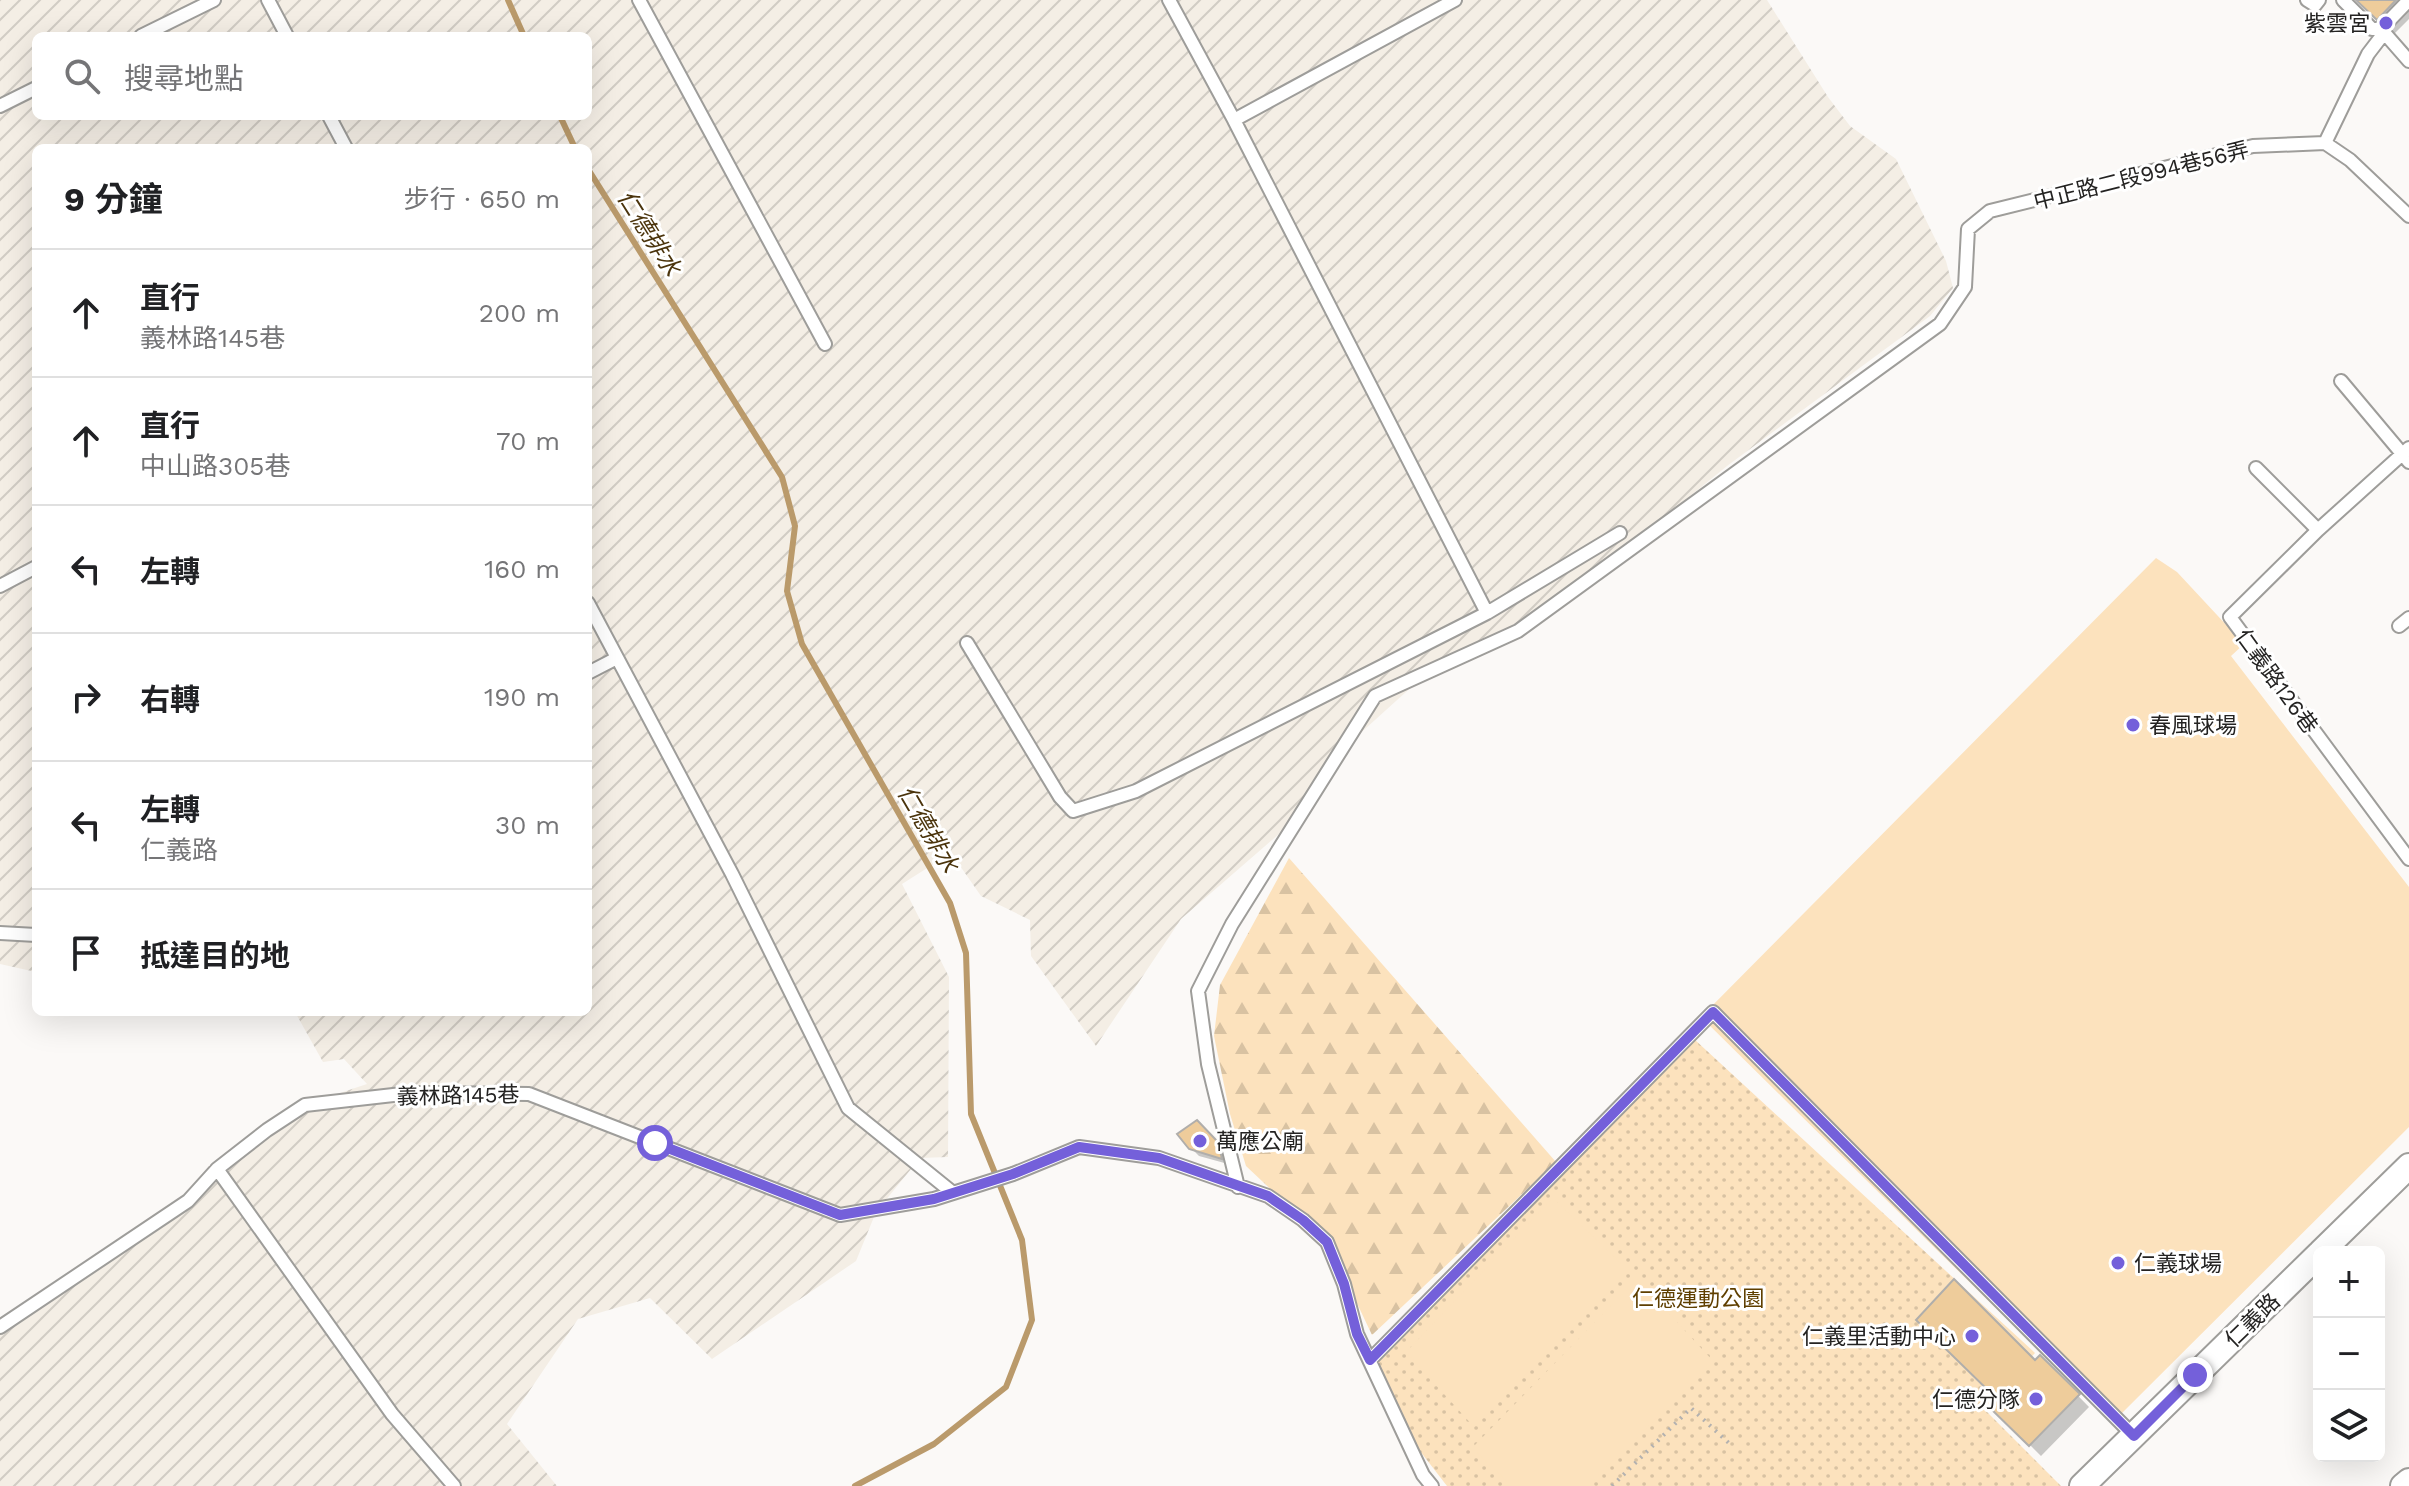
<!DOCTYPE html>
<html lang="zh-TW">
<meta charset="utf-8">
<style>
body{margin:0;font-family:"Work Sans","Noto Sans TC",sans-serif;background:#f2f2f2;color:#202124}
.controls{position:absolute;right:24px;bottom:24px;display:grid;overflow:hidden;border-radius:12px;box-shadow:0 8px 32px #0002}
.controls button{width:72px;height:72px;display:grid;place-items:center;padding:0;border:0;border-bottom:2px solid #e0e0e0;background:#fff;color:#202124;font:40px sans-serif}
.stop{position:absolute;width:24px;height:24px;margin:-18px;border:6px solid #7460da;border-radius:50%;background:#fff}
.stop.end{background:#7460da;border-color:#fff;box-shadow:0 2px 8px #0008}
.list{margin:0;padding:0;list-style:none}
h2{display:flex;justify-content:space-between;align-items:center;height:104px;margin:0;padding:0 32px;font-size:34px}
h2 small{font-size:26px;font-weight:400;color:#757577}
.list li{display:grid;grid-template-columns:52px 1fr auto;gap:24px;align-items:center;box-sizing:border-box;height:128px;padding:0 32px;border-top:2px solid #e0e0e0}
.list b{display:block;font-size:30px;white-space:nowrap}
.list p{margin:0;font-size:26px;white-space:nowrap;color:#757577}
.list em{font-size:26px;font-style:normal;color:#757577}
.icon{flex:none;width:44px;height:44px;fill:none;stroke:currentColor;stroke-width:2;stroke-linecap:round;stroke-linejoin:round}
.map{position:relative;flex:none;width:2409px;height:1486px;overflow:hidden}
.search{position:absolute;background:#fff;box-shadow:0 8px 32px #0002;left:32px;top:32px;width:560px;height:88px;display:flex;align-items:center;gap:20px;box-sizing:border-box;padding:0 28px;border-radius:12px;color:#757577;font-size:30px}
.panel{position:absolute;background:#fff;box-shadow:0 8px 32px #0002;left:32px;top:144px;width:560px;height:872px;border-radius:12px}
.map>svg:first-child{display:block}
</style>
<div class="map">
<svg width="2409" height="1486" viewBox="0 0 2409 1486">
<defs>
<pattern id="industrial-furrows" width="10" height="10" patternUnits="userSpaceOnUse" patternTransform="scale(2)"><rect width="10" height="10" fill="#f4eee5"/><path d="M-1 1l2-2M0 10L10 0M9 11l2-2" fill="none" stroke="#d1ccc4"/></pattern>
<pattern id="grass-dots" width="8" height="8" patternUnits="userSpaceOnUse" patternTransform="scale(2)"><rect width="8" height="8" fill="#fce2bd"/><path d="M2 2h.1M6 6h.1" fill="none" stroke="#d8c2a2" stroke-width="1.8" stroke-linecap="round"/></pattern>
<pattern id="forest-firs" width="22" height="20" patternUnits="userSpaceOnUse" patternTransform="scale(2)"><rect width="22" height="20" fill="#fce2bd"/><path d="M5 1l3.5 6h-7zM16 11l3.5 6h-7z" fill="#d8c2a2"/></pattern>
</defs>
<rect width="100%" height="100%" fill="#fbf9f7"/>
<path fill="url(#industrial-furrows)" fill-rule="evenodd" d="M0,0H1767L1828,97L1850,126L1896,159L1946,261L1953,288L1930,316L1727,466L1602,568L1480,647L1417,682L1344,748L1317,801L1181,919L1096,1046L1031,956L1030,920L981,896L951,853L902,884L949,977L948,1157L920,1158L876,1212L856,1261L712,1359L650,1298L578,1319L507,1424L557,1486H0V1327L188,1201L301,1106L367,1084L344,1059L323,1062L295,1012H588V148H36V972L0,964ZM36,36H588V116H36Z"/>
<path fill="url(#grass-dots)" d="M1694,1039L2035,1353L1984,1409L2061,1486H1447L1403,1429L1373,1355Z"/>
<path fill="url(#forest-firs)" d="M1289,858L1556,1162L1372,1335L1329,1244L1246,1166L1230,1114L1214,1036L1220,985Z"/>
<path fill="#fce2bd" d="M2156,558L2177,572L2244,644L2231,656L2409,887V1127L2121,1414L2101,1412L1701,1017Z
M1553,1198L1629,1271L1474,1427L1406,1352Z
M1637,1279L1714,1362L1587,1486H1512L1472,1448Z"/>
<path fill="#0003" d="M2360,0H2409V19L2394,34Z
M1204,1129L1224,1152L1228,1164L1199,1156L1191,1148Z
M2040,1357L2089,1407L2041,1456L1992,1407Z"/>
<g fill="none" stroke-linecap="round" stroke-linejoin="round">
<path stroke="#ba9a6b" stroke-width="6" d="M508,0L524,36
M560,116L575,148
M588,169L782,477L795,526L787,591L802,644L950,903L966,953L971,1114L1022,1240L1032,1320L1006,1387L934,1444L855,1486"/>
</g>
<path fill="#eecc9b" stroke="#b0aeab" stroke-width="2" d="M2356,0H2396L2377,20Z
M1197,1120L1218,1142L1222,1159L1189,1149L1177,1134Z
M1954,1279L2035,1360L2040,1355L2080,1394L2029,1446L1989,1407L1997,1399L1916,1320Z"/>
<g fill="none" stroke-linecap="round" stroke-linejoin="round">
<defs>
<path id="lane" d="M268,0L287,36
M639,0L825,344
M1169,0L1234,120L1487,613
M2307,0L2315,5L2319,0
M2343,0L2372,29H2381L2409,61
M141,36L214,0
M0,106L36,88
M329,116L346,148
M1234,120L1455,0
M2325,143L2368,54L2381,37V29L2409,0
M2341,381L2409,462
M2409,448L2318,530L2230,617L2409,859
M2256,468L2318,530
M0,586L36,567
M588,603L732,874L848,1108L953,1193
M2399,626L2409,618
M967,643L1060,797L1073,811L1136,791L1487,613L1620,533
M588,673L617,658
M0,933L36,935
M217,1169L392,1414L454,1486
M1238,1187L1208,1064L1198,991L1232,924L1375,696L1518,631L1940,324L1965,287L1968,229L1990,211L2253,146L2325,143L2350,160L2409,216
M0,1327L188,1201L217,1169L267,1130L305,1105L411,1093L529,1094L840,1215L934,1199L1013,1174L1079,1147L1159,1158L1268,1196L1303,1220L1327,1242L1344,1284L1357,1334L1423,1475L1432,1486
M1370,1360L1713,1012L2134,1436"/>
<path id="street" d="M2321,1252L2409,1166
M2082,1486L2319,1254
M2403,1486L2409,1481"/>
</defs>
<use href="#lane" stroke="#9e9d9a" stroke-width="16"/>
<use href="#street" stroke="#9e9d9a" stroke-width="28"/>
<path stroke="#b3b1af" stroke-width="4" stroke-dasharray="2 6" stroke-linecap="butt" d="M1612,1486L1691,1408L1732,1446"/>
<use href="#lane" stroke="#fff" stroke-width="12"/>
<use href="#street" stroke="#fff" stroke-width="24"/>
</g>
<g fill="none" stroke-linecap="round" stroke-linejoin="round">
<path stroke="#7460da" stroke-width="10" d="M655,1143L840,1215L934,1199L1013,1174L1079,1147L1159,1158L1268,1196L1303,1220L1327,1242L1344,1284L1357,1334L1370,1360L1713,1012L2134,1436L2195,1375"/>
</g>
<g fill="#7460da" stroke="#fff" stroke-width="3">
<circle cx="2386" cy="23" r="8"/>
<circle cx="2133" cy="725" r="8"/>
<circle cx="1200" cy="1141" r="8"/>
<circle cx="2118" cy="1263" r="8"/>
<circle cx="1972" cy="1336" r="8"/>
<circle cx="2036" cy="1399" r="8"/>
</g>
<g text-anchor="middle" stroke-width="6" stroke-linejoin="round" paint-order="stroke">
<g font-size="22" fill="#242322" stroke="#fff" text-anchor="end">
<text x="2370" y="31">紫雲宮</text>
<text x="2149" y="733" text-anchor="start">春風球場</text>
<text x="1216" y="1149" text-anchor="start">萬應公廟</text>
<text x="2134" y="1271" text-anchor="start">仁義球場</text>
<text x="1956" y="1344">仁義里活動中心</text>
<text x="2020" y="1407">仁德分隊</text>
</g>
<g font-size="22" fill="#242322" stroke="#fff">
<text transform="translate(2141 175) rotate(-14)" y="8">中正路二段994巷56弄</text>
<text transform="translate(2277 681) rotate(54)" y="8">仁義路126巷</text>
<text transform="translate(458 1095) rotate(-1)" y="8">義林路145巷</text>
<text transform="translate(2252 1320) rotate(-44)" y="8">仁義路</text>
</g>
<g font-size="22" fill="#5f3f00" stroke="#fff">
<text x="1698" y="1306">仁德運動公園</text>
</g>
<g font-size="24" font-style="italic" fill="#4b340c" stroke="#fff">
<text transform="translate(649 233) rotate(58)" y="8">仁德排水</text>
<text transform="translate(928 829) rotate(60)" y="8">仁德排水</text>
</g>
</g>
</svg>
<div class="controls">
<button>+</button>
<button>−</button>
<button><svg class="icon" aria-label="layers" viewBox="0 0 24 24"><path d="M12 4l9 5-9 5-9-5zM3 14l9 5 9-5"/></svg></button>
</div>
<div class="stop" style="left:655px;top:1143px"></div>
<div class="stop end" style="left:2195px;top:1375px"></div>
<div class="search"><svg class="icon" aria-label="search" viewBox="0 0 24 24"><circle cx="10" cy="10" r="6"/><path d="M15 15l6 6"/></svg>搜尋地點</div>
<section class="panel">
<h2>9 分鐘<small>步行 · 650 m</small></h2>
<ul class="list">
<li><svg class="icon" aria-label="ahead" viewBox="0 0 24 24"><path d="M12 20V5M6 11l6-6 6 6"/></svg><div><b>直行</b><p>義林路145巷</p></div><em>200 m</em></li>
<li><svg class="icon" aria-label="ahead" viewBox="0 0 24 24"><path d="M12 20V5M6 11l6-6 6 6"/></svg><div><b>直行</b><p>中山路305巷</p></div><em>70 m</em></li>
<li><svg class="icon" aria-label="left" viewBox="0 0 24 24"><path d="M17 20v-9H6M10 6l-5 5 5 5"/></svg><div><b>左轉</b></div><em>160 m</em></li>
<li><svg class="icon" aria-label="right" viewBox="0 0 24 24"><path d="M7 20v-9h11M14 6l5 5-5 5"/></svg><div><b>右轉</b></div><em>190 m</em></li>
<li><svg class="icon" aria-label="left" viewBox="0 0 24 24"><path d="M17 20v-9H6M10 6l-5 5 5 5"/></svg><div><b>左轉</b><p>仁義路</p></div><em>30 m</em></li>
<li><svg class="icon" aria-label="arrive" viewBox="0 0 24 24"><path d="M6 21V4h12l-3 4 3 4H6"/></svg><div><b>抵達目的地</b></div></li>
</ul>
</section>
</div>
